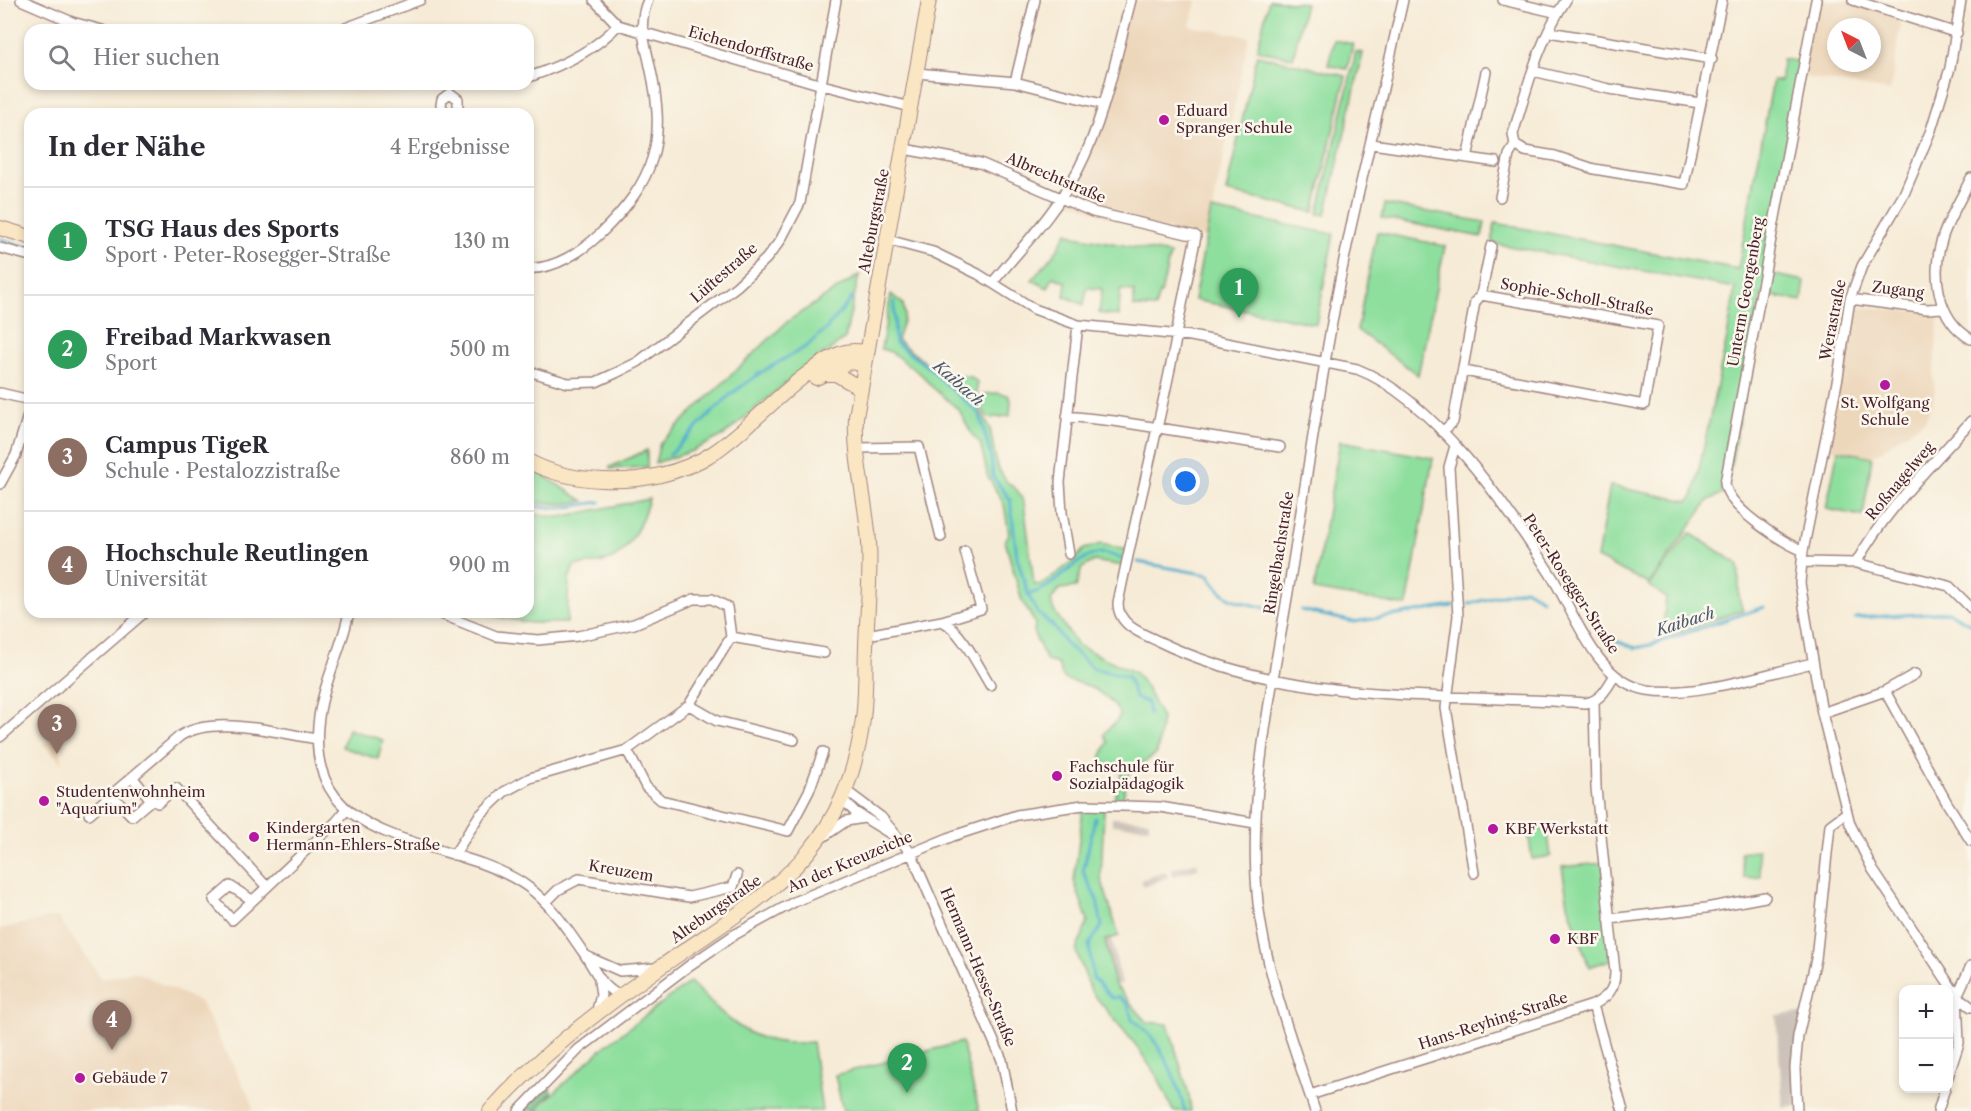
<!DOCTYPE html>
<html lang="de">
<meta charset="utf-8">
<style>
body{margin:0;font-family:"Libre Caslon Text",serif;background:#f7f7f7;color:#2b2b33}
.controls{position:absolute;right:18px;bottom:18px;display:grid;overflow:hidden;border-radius:12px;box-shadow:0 3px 9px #0003}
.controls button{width:54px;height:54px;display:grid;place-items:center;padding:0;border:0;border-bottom:2px solid #e1e1e2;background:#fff;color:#2b2b33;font:30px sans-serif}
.compass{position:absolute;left:1827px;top:18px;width:54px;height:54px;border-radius:50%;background:#fff;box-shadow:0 3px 9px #0003;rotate:318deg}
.you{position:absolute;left:1186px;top:482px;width:21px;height:21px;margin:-15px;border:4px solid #fff;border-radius:50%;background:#1a73e8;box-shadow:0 0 0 9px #1a73e833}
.badge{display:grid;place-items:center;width:39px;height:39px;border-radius:50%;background:#b5179e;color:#fff;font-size:20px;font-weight:700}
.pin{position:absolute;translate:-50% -50px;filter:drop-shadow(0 2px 3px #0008)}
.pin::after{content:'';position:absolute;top:32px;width:21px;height:18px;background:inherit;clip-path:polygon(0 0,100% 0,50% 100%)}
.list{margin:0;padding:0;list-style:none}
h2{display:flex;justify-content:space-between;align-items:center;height:78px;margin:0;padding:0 24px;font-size:26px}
h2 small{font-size:20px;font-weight:400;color:#7c7c81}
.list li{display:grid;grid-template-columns:39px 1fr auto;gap:18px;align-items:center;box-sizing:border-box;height:108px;padding:0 24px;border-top:2px solid #e1e1e2}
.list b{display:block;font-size:22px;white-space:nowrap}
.list p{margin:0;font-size:20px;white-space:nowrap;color:#7c7c81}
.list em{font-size:20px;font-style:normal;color:#7c7c81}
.icon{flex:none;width:33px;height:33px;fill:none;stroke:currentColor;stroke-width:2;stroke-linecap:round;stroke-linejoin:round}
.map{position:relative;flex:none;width:1971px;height:1111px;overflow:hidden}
.search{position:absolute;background:#fff;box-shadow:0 3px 9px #0003;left:24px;top:24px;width:510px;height:66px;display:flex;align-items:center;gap:15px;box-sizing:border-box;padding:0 21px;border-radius:18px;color:#7c7c81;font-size:22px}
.panel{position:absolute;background:#fff;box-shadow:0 3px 9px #0003;left:24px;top:108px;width:510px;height:510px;border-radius:18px}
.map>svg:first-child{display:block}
</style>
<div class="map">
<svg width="1971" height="1111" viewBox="0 0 1971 1111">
<rect width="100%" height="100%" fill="#fbf7ec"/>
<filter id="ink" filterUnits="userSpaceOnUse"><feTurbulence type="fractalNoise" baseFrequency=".0167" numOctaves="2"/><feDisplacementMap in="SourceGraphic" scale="12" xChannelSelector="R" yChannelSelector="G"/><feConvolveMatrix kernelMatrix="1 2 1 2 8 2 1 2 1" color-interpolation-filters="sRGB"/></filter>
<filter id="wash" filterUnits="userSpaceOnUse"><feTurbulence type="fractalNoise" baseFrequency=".008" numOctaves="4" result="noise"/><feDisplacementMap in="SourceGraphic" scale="24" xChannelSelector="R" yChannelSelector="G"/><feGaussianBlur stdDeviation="1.35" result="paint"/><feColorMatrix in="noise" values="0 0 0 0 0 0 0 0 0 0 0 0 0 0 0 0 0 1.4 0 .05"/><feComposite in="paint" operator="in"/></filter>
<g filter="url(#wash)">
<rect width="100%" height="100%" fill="#f6ebd6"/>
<path fill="#edd7bb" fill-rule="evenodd" d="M1131,0H1196L1190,26L1249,37L1206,238L1113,218L1061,199L1084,156Z
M1816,0H1853L1902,17L1890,91L1800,76ZM1836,27H1872V63H1836Z
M1856,307L1924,312L1939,318L1933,376L1935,393L1925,420L1873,456L1824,448L1851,311Z
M58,737L63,763L43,744Z
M57,916L102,979L134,971L200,1002L250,1098L253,1111H0V929Z"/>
<path fill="#ccc2b9" d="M1112,818L1149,820V827L1112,825Z
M1197,862L1199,869L1173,876L1171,869Z
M1166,871L1168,877L1144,887L1141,880Z
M1111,938L1122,984L1115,985L1105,940Z
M1803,1013L1796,1107H1783L1776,1015Z"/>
<path fill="#8edf9e" stroke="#6c7f64" stroke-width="1.5" d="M1269,0L1305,3L1293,58L1257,50Z
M1334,40L1353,44L1347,69L1328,65Z
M1356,52L1363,53L1326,215L1318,214Z
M1257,55L1346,76L1314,212L1226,192Z
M1782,59L1803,62L1765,273L1805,281L1802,301L1761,294L1726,492L1709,500L1649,584L1597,558L1610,486L1688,501L1693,497L1727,338L1735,288L1492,243L1495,223L1738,269L1773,80L1781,81Z
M1385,204L1485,222L1482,237L1382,218Z
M1211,210L1334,234L1316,324L1194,300Z
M1067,232L1075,236L1170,254L1161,294L1159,293L1155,308L1134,307V291L1120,290L1119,316L1099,313L1102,289L1087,288L1084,305L1064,296L1066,282L1053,277L1048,288L1032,280L1057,250Z
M1377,232L1445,246L1418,375L1357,330Z
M859,275L845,338L834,347L807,365L724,435L692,451L655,463L660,443L788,321Z
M891,294L903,304L905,315L897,340L940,374L971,377L977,382V404L990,429L997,466L1006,481L1017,490L1024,503L1034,584L1041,585L1076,559L1084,549L1101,544L1128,550L1123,566L1094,561L1082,568L1076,587L1060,589L1051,600L1053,609L1077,645L1136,673L1145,686L1162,718L1157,753L1127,775L1122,804H1113L1122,772L1104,763L1101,758L1108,742L1104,735C1108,726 1117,724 1120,715C1114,701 1097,689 1083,684C1077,681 1069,683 1064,678C1061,675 1060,669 1058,664L1047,661L1034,634L1035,623L1022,601L1005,541L1009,534L1004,504L988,477L980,443L973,436L959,410L931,386L923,376L891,352L881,349Z
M998,393L1008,395L1011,400L1010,416L987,418L979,401L983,394Z
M1340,441L1433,458L1407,606L1314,590Z
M647,450V467L610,469V467Z
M1838,450L1872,457L1863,516L1826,509Z
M528,466L584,501L563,504L528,502Z
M649,499C643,518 632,549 612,559C601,564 586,564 574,566L569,579L567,623H530L472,612H528V514L560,517Z
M1690,533L1738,564C1741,583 1735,592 1743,610L1662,637L1666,598L1649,585Z
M348,729L383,740L378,759L342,747Z
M1083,808H1104L1101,878L1119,936L1105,940L1115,985L1147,1022L1168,1024L1189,1095L1191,1111H1173L1158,1078L1135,1044L1091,991L1076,951L1088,921L1074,881Z
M1547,828L1551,856L1532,859L1528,831Z
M1758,850L1760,877L1744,878L1741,852Z
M1603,863L1613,959L1589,967L1568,904L1562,867Z
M690,982C730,1021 751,1049 812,1042L822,1111H534L605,1046Z
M962,1042L979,1111H843L835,1075Z"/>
<path fill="#72be85" stroke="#5e6e58" stroke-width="1.5" d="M549,1087L552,1093L541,1102L539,1109L522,1111Z"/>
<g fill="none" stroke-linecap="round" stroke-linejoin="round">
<path stroke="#50adce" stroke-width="3" d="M0,239L30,248
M894,302L895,342L929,368L980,415L991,457L993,477L1010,499L1017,557L1028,594L1037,612L1052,625L1066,644L1093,668L1128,677L1135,698L1147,702L1149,714
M669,455L731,394L760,373L807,346L827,328L853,297
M528,506L561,508L600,502
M1138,562L1209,575C1223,603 1243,602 1271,609
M1028,594C1056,591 1074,554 1103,553C1108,553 1116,557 1121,558
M1469,604L1525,589L1542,599
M1301,610L1354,622L1453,606
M1855,618L1949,612L1971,624
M1612,640L1636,648L1650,645L1764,607
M1095,818L1083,872L1097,900L1102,926L1089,945L1093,978L1112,998L1119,997L1128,1004L1132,1019C1161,1038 1176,1078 1185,1111"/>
</g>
</g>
<g filter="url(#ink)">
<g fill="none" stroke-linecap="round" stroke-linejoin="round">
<defs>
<path id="street" d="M21,0L72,22L102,30
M594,0L618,25L822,85L911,107
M1503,0L1558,13
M1853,0L1957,33
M1961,0L1950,68L1931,130L1904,194L1862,266L1850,299L1838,377L1803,551L1800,583L1822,713L1850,824L1873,870L1957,996L1971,1007
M340,30L420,0
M1549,32L1712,59
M1533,71L1609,89L1700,103
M917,73L1015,82L1102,104
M529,77C562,66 594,51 618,25
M1015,82L1035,0
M445,114L441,105L442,99L450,93L458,99V114
M1372,144L1496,162
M1515,145L1525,151L1555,156L1594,169L1684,184L1722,0
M904,149L980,163L1093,212L1196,236L1176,334
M1467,158L1486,72
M1971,178C1962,197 1950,216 1943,236C1931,272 1936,319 1971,339
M1500,197L1509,155L1515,145L1513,134C1527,88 1539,40 1566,0
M888,240L933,252L978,274L1034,309L1078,325L1191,336L1357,369C1433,398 1508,508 1551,575C1575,613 1596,682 1647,690C1696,698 1763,674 1813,663
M0,248L30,256
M528,268C554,270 582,251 600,234C656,180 667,141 650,66C645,41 637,25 648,0
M993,282C1023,246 1056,212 1078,170C1105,118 1116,56 1131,0
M1850,299L1927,309L1942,308
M1177,334C1160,424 1136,513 1118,603C1118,625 1140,633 1158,641C1289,705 1443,693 1585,703C1601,701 1607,688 1615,675
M528,371L568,383L596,382L616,373L638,362L737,286L766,259L780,241L800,203L836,0
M1464,371L1644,405L1658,326L1481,295
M0,393L30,400
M1067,416L1114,421L1280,447
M1442,432L1453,422L1475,302L1481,295L1491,246
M1455,446L1449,467L1458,616L1446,708L1474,873
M856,448L919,447L941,537
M0,484L16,455L30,409
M1803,551C1781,541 1727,508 1725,483L1816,0
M1069,554L1062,513L1060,482L1078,325
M1804,562L1856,563L1949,586L1971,608
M1856,563C1885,510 1931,466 1971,421
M349,612C342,650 321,686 318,726C307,854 456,834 528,887C551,904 567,929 583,952C595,969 600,987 621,996
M436,612L496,636L538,640L578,636L634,624L694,599H712L727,607L731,637L689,705L627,750L530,778L504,792L479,816L454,855
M942,621C961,630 979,667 990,685
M867,635L942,621L981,609L965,551
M731,637L824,653
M1885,691L1915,674
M689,705L717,721L794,740
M1822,713L1885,691L1947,803L1971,841
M0,737L145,612
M627,750L646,787L661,800L788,831L809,791L823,752
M845,790L881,817L911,853L1002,1060L1012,1111
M112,795L132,816L151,800L133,778
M841,798L855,812L894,836
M151,800L158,803L176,788L267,887
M89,814L180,736C213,714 279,733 317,739
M823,837L846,821L864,818
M252,900L230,886L214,900L232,920L337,821L347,809
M546,902L558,890L579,879L689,897L733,887L737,875
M1609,919L1706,908L1765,897
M586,956L620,971L655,968
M1593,1005L1623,1111
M596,1014L601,995L599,981
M1948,1077L1959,1043L1957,996L1971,966
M1310,1095L1593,1005C1608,997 1615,989 1615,972L1596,788L1594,702
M519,1111L579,1049L690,965L734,935L796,901L953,836L1017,815L1083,805L1160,807L1255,823
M1315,1111C1293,1043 1266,974 1258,903C1247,798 1271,695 1288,592C1310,461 1327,329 1357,200C1373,133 1388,67 1403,0
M1797,1111L1795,1068L1798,1036L1816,959L1830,825L1846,813
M1938,1111L1945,1088"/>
<path id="secondary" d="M0,228L30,237
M825,374H836L860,388
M816,378L849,362L864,364
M528,461C550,473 578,479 603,480C640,482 681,474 713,453C755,425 794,375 839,354C848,350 857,351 866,352
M490,1111C537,1058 594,1014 652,973C757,898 844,863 863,719C866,695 865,671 866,647C867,612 871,577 869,542C866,500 854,460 856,417L929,0"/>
</defs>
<use href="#street" stroke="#a08580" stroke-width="12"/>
<use href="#secondary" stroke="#a08580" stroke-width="16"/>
<use href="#street" stroke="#fff" stroke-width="9"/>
<use href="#secondary" stroke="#fbe6c3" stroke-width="14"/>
</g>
</g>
<g fill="#b5179e" stroke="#fbf7ec" stroke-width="2">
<circle cx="1164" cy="120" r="6"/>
<circle cx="1885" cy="385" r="6"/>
<circle cx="1057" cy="776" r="6"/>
<circle cx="44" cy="801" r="6"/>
<circle cx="1493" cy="829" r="6"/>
<circle cx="254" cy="837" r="6"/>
<circle cx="1555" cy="939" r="6"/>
<circle cx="80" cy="1078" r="6"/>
</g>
<g text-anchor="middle" stroke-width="5" stroke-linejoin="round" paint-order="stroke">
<g font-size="15" fill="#4a1f2b" stroke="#fbf7ec">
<text transform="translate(751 49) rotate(16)" y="5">Eichendorffstraße</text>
<text transform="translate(1056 178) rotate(23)" y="5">Albrechtstraße</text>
<text transform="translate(874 221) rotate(-79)" y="5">Alteburgstraße</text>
<text transform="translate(724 273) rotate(-41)" y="5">Lüftestraße</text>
<text transform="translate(1898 290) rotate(7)" y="5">Zugang</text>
<text transform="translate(1746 292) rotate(-80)" y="5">Unterm Georgenberg</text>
<text transform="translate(1577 297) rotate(10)" y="5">Sophie-Scholl-Straße</text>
<text transform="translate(1833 320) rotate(-79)" y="5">Werastraße</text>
<text transform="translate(1900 481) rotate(-50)" y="5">Roßnagelweg</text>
<text transform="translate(1279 553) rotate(-81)" y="5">Ringelbachstraße</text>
<text transform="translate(1571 584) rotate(57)" y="5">Peter-Rosegger-Straße</text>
<text transform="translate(850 862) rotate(-23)" y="5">An der Kreuzeiche</text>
<text transform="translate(621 871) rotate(10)" y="5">Kreuzem</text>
<text transform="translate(716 909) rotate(-35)" y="5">Alteburgstraße</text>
<text transform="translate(978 967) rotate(67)" y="5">Hermann-Hesse-Straße</text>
<text transform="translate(1493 1021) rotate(-18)" y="5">Hans-Reyhing-Straße</text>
</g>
<g font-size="15" fill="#4a1f2b" stroke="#fbf7ec" text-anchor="start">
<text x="1176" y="116">Eduard<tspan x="1176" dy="17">Spranger Schule</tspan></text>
<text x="1885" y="408" text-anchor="middle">St. Wolfgang<tspan x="1885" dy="17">Schule</tspan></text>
<text x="1069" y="772">Fachschule für<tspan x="1069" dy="17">Sozialpädagogik</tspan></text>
<text x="56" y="797">Studentenwohnheim<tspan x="56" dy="17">"Aquarium"</tspan></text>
<text x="266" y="833">Kindergarten<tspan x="266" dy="17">Hermann-Ehlers-Straße</tspan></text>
<text x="1505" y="834">KBF Werkstatt</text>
<text x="1567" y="944">KBF</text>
<text x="92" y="1083">Gebäude 7</text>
</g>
<g font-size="16" font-style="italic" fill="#4c586c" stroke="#fbf7ec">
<text transform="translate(959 383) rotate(41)" y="6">Kaibach</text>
<text transform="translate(1685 621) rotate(-18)" y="6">Kaibach</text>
</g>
</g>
</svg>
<div class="controls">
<button>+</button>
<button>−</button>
</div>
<svg class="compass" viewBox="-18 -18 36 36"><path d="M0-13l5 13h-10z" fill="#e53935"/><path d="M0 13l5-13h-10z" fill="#7c7c81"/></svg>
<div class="you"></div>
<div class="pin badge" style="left:1239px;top:318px;background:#2e9e5b">1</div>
<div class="pin badge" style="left:907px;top:1093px;background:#2e9e5b">2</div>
<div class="pin badge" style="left:57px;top:754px;background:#8d6e63">3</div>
<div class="pin badge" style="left:112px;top:1050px;background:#8d6e63">4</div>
<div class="search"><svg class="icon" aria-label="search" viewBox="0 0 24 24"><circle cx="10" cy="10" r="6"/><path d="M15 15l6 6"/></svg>Hier suchen</div>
<section class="panel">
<h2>In der Nähe<small>4 Ergebnisse</small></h2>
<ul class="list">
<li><span class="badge" style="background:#2e9e5b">1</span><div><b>TSG Haus des Sports</b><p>Sport · Peter-Rosegger-Straße</p></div><em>130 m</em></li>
<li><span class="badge" style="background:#2e9e5b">2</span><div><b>Freibad Markwasen</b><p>Sport</p></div><em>500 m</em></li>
<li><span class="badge" style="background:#8d6e63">3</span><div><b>Campus TigeR</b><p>Schule · Pestalozzistraße</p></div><em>860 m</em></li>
<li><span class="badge" style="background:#8d6e63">4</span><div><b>Hochschule Reutlingen</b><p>Universität</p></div><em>900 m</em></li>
</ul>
</section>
</div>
